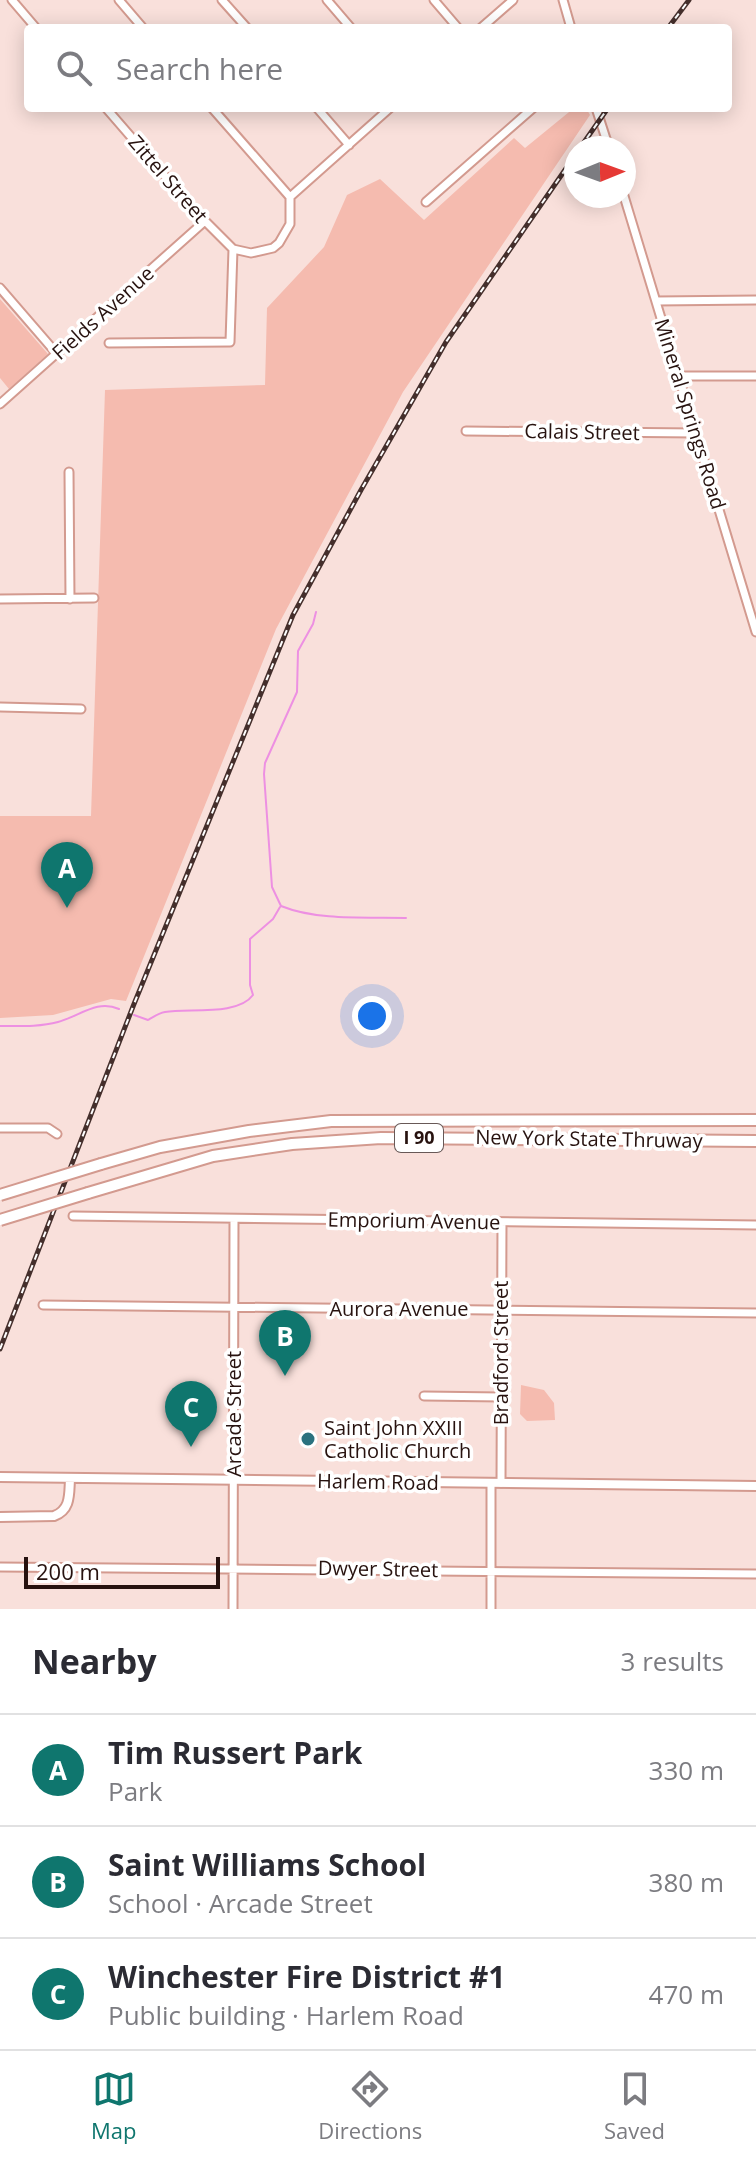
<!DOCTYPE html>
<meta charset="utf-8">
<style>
body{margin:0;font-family:"Open Sans",sans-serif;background:#f7f7f7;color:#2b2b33}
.compass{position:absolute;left:564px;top:136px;width:72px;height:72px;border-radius:50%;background:#fff;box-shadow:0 4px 20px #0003;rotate:89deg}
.scale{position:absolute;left:24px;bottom:20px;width:196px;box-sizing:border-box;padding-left:8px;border:4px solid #27120f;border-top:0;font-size:22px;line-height:28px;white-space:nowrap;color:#27120f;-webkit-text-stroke:6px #fff;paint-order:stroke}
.you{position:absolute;left:372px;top:1016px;width:28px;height:28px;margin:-20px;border:6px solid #fff;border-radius:50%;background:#1a73e8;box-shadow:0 0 0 12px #1a73e833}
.badge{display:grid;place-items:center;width:52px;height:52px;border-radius:50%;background:#0f766e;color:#fff;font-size:26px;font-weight:700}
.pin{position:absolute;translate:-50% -66px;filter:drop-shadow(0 2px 4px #0008)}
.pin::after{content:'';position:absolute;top:42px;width:28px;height:24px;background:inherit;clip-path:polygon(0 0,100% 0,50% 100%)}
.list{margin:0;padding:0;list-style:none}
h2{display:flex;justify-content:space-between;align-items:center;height:104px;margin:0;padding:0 32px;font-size:34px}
h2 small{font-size:26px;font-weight:400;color:#7c7c81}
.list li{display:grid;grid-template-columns:52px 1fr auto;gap:24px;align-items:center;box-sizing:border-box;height:112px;padding:0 32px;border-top:2px solid #e1e1e2}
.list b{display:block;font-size:30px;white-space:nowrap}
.list p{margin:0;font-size:26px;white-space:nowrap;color:#7c7c81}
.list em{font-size:26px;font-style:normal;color:#7c7c81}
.icon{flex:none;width:44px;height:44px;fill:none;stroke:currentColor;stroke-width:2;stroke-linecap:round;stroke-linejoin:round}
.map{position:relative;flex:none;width:756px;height:1609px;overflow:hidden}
.search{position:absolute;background:#fff;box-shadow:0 4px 20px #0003;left:24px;right:24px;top:24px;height:88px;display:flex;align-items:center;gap:20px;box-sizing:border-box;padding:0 28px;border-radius:8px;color:#7c7c81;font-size:30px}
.sheet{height:440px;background:#fff}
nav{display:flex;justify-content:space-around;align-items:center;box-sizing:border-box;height:112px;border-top:2px solid #e1e1e2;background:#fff;font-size:22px;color:#7c7c81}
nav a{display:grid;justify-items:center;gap:4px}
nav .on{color:#0f766e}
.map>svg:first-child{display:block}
</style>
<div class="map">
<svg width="756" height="1609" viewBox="0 0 756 1609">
<rect width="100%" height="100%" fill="#f9e0db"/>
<path fill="#f5bbaf" d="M574,108H586L590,115L403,392L276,629L126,1001L111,999L53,1015L0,1018V816H91L105,390L265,385L267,308L324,247L347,195L380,179L424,220L514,138L525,148Z
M0,299L48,354L9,389L0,378Z
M521,1385L544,1390L554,1403L555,1420L527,1421L520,1414Z"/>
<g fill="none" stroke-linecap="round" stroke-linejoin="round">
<path stroke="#ed90e2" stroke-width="2" d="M316,612L313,624L298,651L297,692L265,763L264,774L272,887L281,906C318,921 366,917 406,918
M134,1015L148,1020C153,1017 159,1013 165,1012C189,1008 238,1016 253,995L250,985V939L273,919L280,907
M0,1026C19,1026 40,1027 58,1022C80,1016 97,999 119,1009"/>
<defs>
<path id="minor" d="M12,0L36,28
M119,0L143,28
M222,0L247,28
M327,0L351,28
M434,0L458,28
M563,0L571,28
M481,28L513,0
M106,108L196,212L233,249L251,253L273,248L279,243L290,224V197
M212,108L290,197
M317,108L349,145
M596,108L609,148
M624,196L756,632
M290,197L390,108
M426,202L533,108
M0,288L57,354
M656,301L756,300
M109,343L230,342L233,249
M680,376H756
M0,404L205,221
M466,431L697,433
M69,472L70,599
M0,599L94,598
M0,707L81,709
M0,1128H48L57,1134
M73,1216L756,1225
M43,1305L756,1313
M424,1396L501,1397
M501,1483L502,1222
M0,1567L756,1574
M233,1609L234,1219
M491,1609V1483"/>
<path id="major" d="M0,1477L756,1486
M0,1517L54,1516C71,1510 69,1494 70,1479"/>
<path id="highway" d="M101,1164L160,1147L249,1131L331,1121L756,1120
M88,1193L213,1156L292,1144L381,1138L756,1141"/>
</defs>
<use href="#minor" stroke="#d39a8f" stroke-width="11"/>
<use href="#major" stroke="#d39a8f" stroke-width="12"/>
<use href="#highway" stroke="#d39a8f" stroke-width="14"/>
<use href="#minor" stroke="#fff" stroke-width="7"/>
<use href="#major" stroke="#fff" stroke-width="8"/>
<use href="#highway" stroke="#fff" stroke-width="10"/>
<defs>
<path id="rail" d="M668,28L689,0
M580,148L608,108
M0,1349L134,1004L293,615L361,490L446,342L576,154"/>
</defs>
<use href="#rail" stroke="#452f2c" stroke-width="5"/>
<use href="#rail" stroke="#fff" stroke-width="2" stroke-dasharray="6" stroke-linecap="butt"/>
<defs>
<path id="highway-bridge" d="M0,1195L101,1164
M0,1220L88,1193"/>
</defs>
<use href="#highway-bridge" stroke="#d39a8f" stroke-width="14" stroke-linecap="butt"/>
<use href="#highway-bridge" stroke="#fff" stroke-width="10"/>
</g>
<circle fill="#2b727f" stroke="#fff" stroke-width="3" cx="308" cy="1439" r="8"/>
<g text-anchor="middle" stroke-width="7" stroke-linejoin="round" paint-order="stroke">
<rect fill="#fff" stroke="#685957" stroke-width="2" x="395" y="1124" width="48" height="28" rx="6"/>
<g font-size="18" font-weight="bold" fill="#27120f">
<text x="419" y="1144">I 90</text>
</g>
<g font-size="20" fill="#27120f" stroke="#fff">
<text transform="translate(168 179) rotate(49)" y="7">Zittel Street</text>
<text transform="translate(103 313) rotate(-42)" y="7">Fields Avenue</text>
<text transform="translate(690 414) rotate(73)" y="7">Mineral Springs Road</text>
<text transform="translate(582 432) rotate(1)" y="7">Calais Street</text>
<text transform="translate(589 1139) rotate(1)" y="7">New York State Thruway</text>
<text transform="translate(414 1221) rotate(1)" y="7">Emporium Avenue</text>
<text x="399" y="1316">Aurora Avenue</text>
<text transform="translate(501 1353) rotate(-90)" y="7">Bradford Street</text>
<text transform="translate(234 1414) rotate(-90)" y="7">Arcade Street</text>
<text transform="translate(378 1482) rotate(1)" y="7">Harlem Road</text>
<text transform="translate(378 1569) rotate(1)" y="7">Dwyer Street</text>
</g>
<g font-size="20" fill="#27120f" stroke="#fff" text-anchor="start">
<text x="324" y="1435">Saint John XXIII<tspan x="324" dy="23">Catholic Church</tspan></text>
</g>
</g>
</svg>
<svg class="compass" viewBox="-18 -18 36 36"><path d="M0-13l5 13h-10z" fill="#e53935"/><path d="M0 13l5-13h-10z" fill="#7c7c81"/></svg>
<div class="scale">200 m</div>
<div class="you"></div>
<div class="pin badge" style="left:67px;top:908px">A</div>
<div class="pin badge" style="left:285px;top:1376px">B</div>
<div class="pin badge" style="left:191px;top:1447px">C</div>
<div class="search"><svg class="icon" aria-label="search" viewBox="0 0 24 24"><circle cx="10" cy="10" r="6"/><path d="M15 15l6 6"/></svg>Search here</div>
</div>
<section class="sheet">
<h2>Nearby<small>3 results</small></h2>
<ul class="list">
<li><span class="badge">A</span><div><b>Tim Russert Park</b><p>Park</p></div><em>330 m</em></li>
<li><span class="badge">B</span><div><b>Saint Williams School</b><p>School · Arcade Street</p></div><em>380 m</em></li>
<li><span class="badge">C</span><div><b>Winchester Fire District #1</b><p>Public building · Harlem Road</p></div><em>470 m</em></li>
</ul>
</section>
<nav>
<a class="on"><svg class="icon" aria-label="map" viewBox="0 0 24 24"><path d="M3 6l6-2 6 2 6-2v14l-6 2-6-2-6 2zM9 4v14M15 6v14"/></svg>Map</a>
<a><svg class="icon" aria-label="directions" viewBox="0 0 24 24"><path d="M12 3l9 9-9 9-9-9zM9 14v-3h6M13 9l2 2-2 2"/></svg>Directions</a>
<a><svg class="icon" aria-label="saved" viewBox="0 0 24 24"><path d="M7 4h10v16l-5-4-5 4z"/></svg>Saved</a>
</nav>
